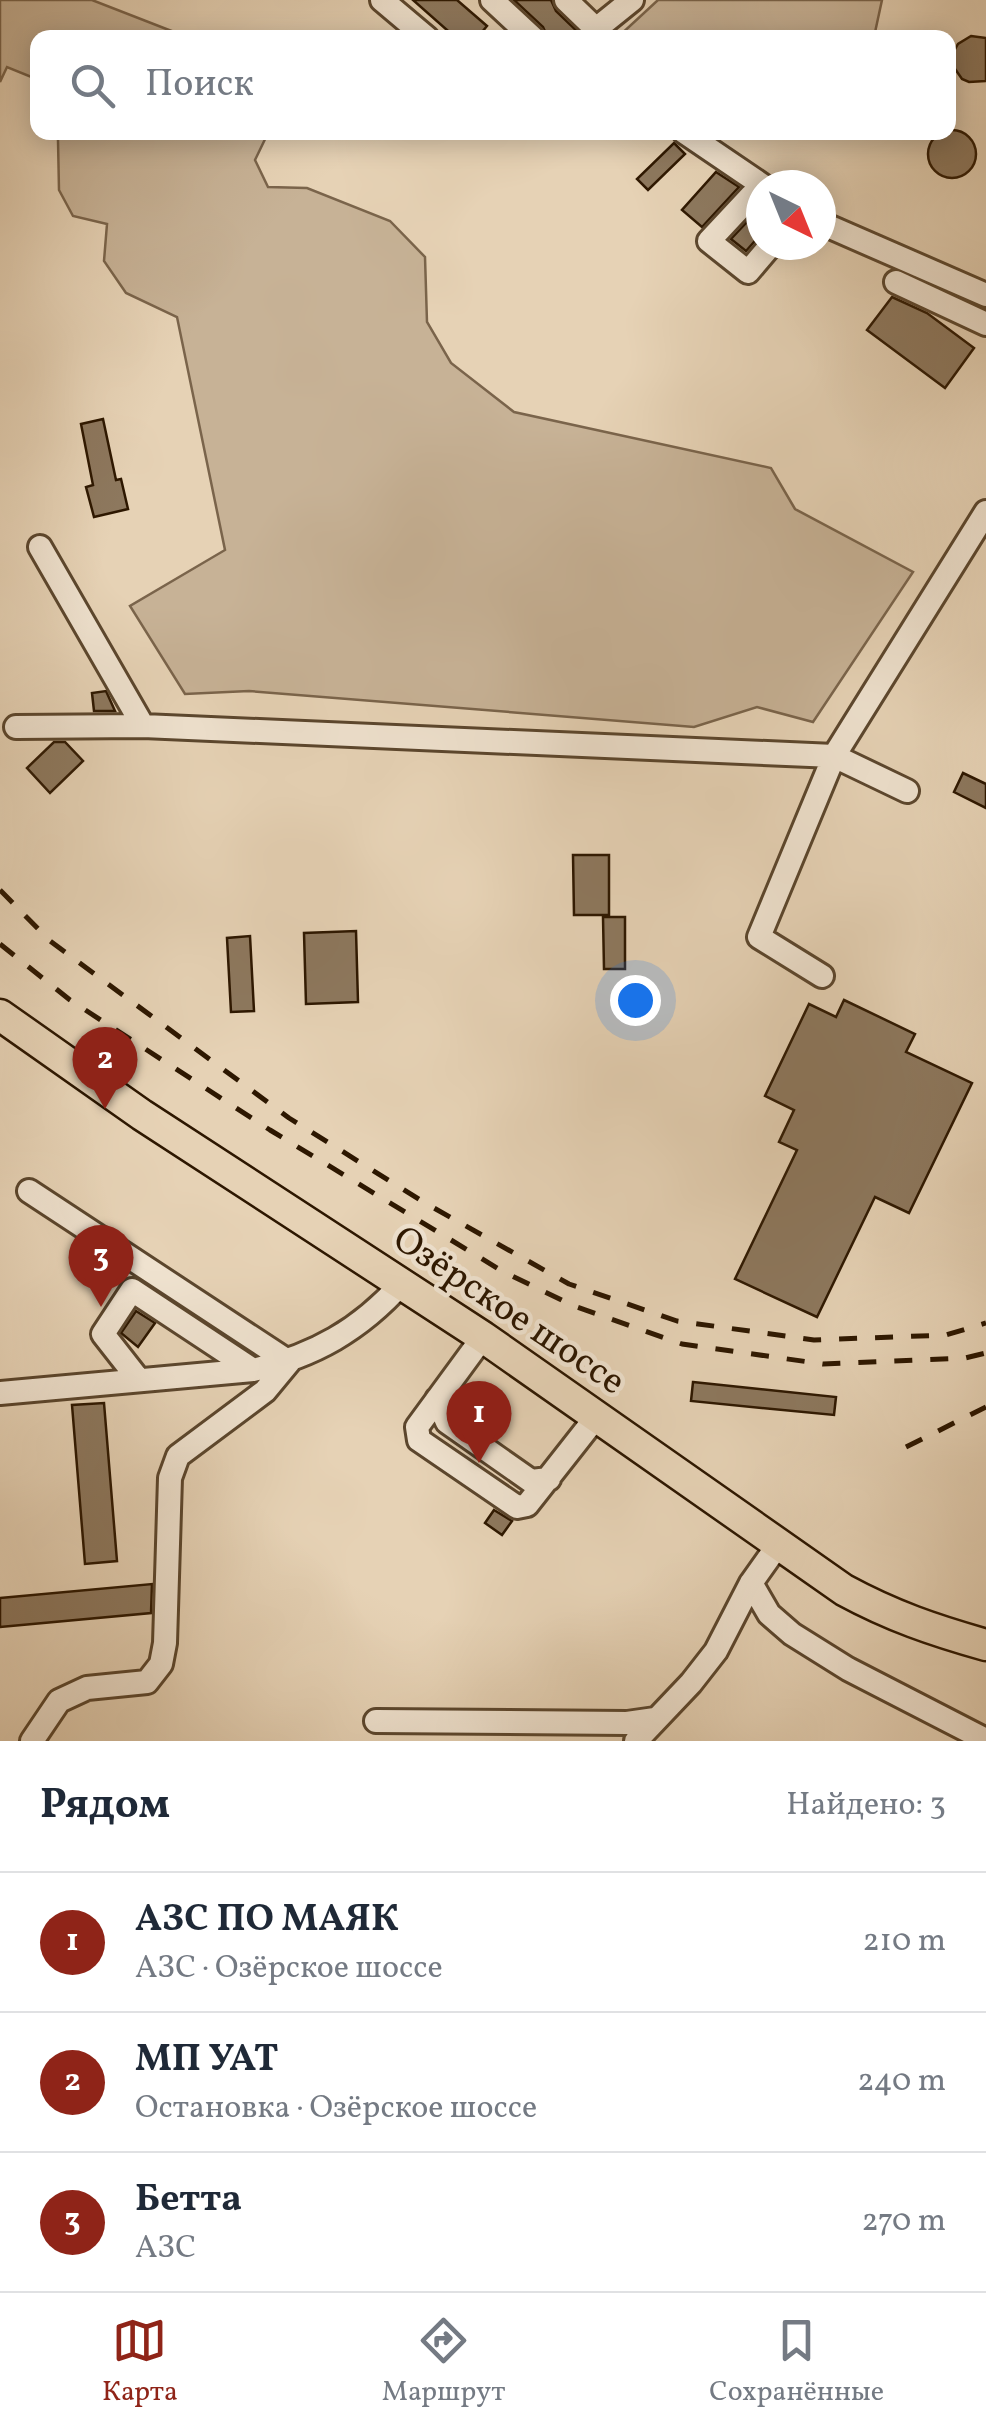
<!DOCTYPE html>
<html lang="ru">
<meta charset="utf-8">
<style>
body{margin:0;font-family:Vollkorn,serif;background:#f2f2f3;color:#1f2937}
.compass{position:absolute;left:746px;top:170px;width:90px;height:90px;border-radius:50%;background:#fff;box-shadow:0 5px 25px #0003;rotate:137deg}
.you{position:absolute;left:635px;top:1000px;width:35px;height:35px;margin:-25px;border:8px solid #fff;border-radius:50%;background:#1a73e8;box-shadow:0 0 0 15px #1a73e833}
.badge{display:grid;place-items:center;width:65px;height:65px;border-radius:50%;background:#8f2418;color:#fff;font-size:32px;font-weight:700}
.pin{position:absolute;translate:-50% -82px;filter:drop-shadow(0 2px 5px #0008)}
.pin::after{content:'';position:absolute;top:52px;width:35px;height:30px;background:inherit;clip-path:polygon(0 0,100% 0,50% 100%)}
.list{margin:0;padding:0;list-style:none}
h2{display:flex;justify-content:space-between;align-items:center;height:130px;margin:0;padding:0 40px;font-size:42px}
h2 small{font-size:32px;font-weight:400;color:#747a83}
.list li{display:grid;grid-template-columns:65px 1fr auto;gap:30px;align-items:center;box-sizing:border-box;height:140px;padding:0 40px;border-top:2px solid #e0e1e3}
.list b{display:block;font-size:38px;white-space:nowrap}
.list p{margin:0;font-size:32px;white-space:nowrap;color:#747a83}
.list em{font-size:32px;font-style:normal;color:#747a83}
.icon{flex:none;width:55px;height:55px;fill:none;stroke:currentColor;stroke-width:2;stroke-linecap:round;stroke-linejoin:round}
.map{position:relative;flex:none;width:986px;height:1741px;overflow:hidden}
.search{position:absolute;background:#fff;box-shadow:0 5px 25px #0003;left:30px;right:30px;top:30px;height:110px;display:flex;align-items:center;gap:25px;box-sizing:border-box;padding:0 35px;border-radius:20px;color:#747a83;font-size:38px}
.sheet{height:550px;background:#fff}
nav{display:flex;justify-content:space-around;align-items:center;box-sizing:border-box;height:140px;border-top:2px solid #e0e1e3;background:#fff;font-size:28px;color:#747a83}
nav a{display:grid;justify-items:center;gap:5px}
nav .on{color:#8f2418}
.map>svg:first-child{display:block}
</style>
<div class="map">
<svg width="986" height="1741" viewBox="0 0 986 1741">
<rect width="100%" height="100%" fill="#e6d2b5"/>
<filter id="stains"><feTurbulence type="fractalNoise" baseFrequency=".002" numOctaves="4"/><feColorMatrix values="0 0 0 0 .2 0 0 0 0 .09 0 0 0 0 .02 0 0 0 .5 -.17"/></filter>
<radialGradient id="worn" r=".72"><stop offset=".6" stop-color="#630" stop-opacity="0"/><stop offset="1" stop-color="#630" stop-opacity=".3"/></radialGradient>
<path fill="#c7b296" stroke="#7a644b" stroke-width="2.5" d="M0,0H92L187,37L38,38L37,86L34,78L7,67L0,82Z
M658,0H882L874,37H618Z
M55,133H268L255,160L268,187L307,188L390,221L425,257L427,322L451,363L514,412L771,468L795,509L913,572L813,722L757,707L694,727L249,691L185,694L130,606L225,550L177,317L126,293L104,261L107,224L73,216L59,190L58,140Z"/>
<path fill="#8d785e" stroke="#2d1700" stroke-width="2.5" d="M413,0H457L487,26L477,38H456Z
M514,0H551L556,11L579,33L574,38H548L543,27Z
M971,36L986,38V81L969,82L962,79L953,66L954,51L958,44Z
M928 154a24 24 0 1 1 48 0a24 24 0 1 1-48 0Z
M674,143L685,154L648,190L637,179Z
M716,172L739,187L702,227L682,210Z
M761,207V234L746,251L731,239Z
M892,297L927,313L974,348L945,388L867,330Z
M103,419L116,480L121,479L128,509L94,517L86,487L93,485L81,424Z
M106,691L115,711H94L92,693Z
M54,742H65L83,761L50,793L27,768Z
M963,773L986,784V808L954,792Z
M573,855H609V915H574Z
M603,917H625V969H604Z
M356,931L358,1002L306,1004L304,933Z
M250,936L254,1011L231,1012L227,938Z
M844,1000L915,1034L906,1052L972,1083L909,1213L875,1197L817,1317L735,1279L797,1150L779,1142L794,1110L765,1096L809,1004L836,1017Z
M136,1311L155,1323L138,1347L121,1333Z
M693,1382L836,1397L834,1415L691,1401Z
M104,1403L117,1561L85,1564L72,1405Z
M494,1510L512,1521L502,1535L485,1523Z
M152,1584L151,1613L0,1627V1598Z"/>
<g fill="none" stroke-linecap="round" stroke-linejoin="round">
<defs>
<path id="minor" d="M382,0L427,38
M492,0L533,38
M566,0L596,29
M593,38L596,29L632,0
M684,132L762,185
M751,196L709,241L748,272L771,245
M821,223L986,295
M896,282L986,324
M40,547L143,726L834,756L986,512
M16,727L143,726
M822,976L759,937L834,756L907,791
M29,1191L289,1362L265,1391L178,1456L170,1478L165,1643L161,1664L147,1682L87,1688L59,1701L32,1741
M483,1337L417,1427L419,1440L517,1507L527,1505L597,1416
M139,1380L103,1334L132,1290L253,1370
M0,1393L253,1370C314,1356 360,1330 402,1283
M437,1399L447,1422L531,1481L549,1479
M751,1583L769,1614L792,1634L848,1669L986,1740
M376,1721L627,1723L655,1719
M636,1741L691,1683L716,1651L751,1583L778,1545"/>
<path id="major" d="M0,1015L142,1115L483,1337L844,1590C892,1616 933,1630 986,1645"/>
</defs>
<use href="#minor" stroke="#5b462d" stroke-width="28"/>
<use href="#major" stroke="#2d1700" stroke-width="35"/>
<use href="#minor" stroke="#efe2cf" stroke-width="22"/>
<use href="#major" stroke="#e6d2b5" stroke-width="30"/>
<path stroke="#2d1700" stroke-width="5" stroke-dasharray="18 18" stroke-linecap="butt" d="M0,890L50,941L289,1118L425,1203L569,1284L677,1321L814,1340L946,1335L986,1323
M0,944L70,1000L270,1130L502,1271L574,1306L682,1344L823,1364L965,1358L986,1353
M906,1447L986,1407"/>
</g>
<g text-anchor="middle" stroke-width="9" stroke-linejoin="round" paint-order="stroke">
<g font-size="38" fill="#2d1700" stroke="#efe2cf">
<text transform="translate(510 1309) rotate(34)" y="13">Озёрское шоссе</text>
</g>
</g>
<rect width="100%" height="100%" filter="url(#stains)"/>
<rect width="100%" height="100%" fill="url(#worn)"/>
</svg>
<svg class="compass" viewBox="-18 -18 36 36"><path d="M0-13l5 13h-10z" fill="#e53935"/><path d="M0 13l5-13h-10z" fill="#747a83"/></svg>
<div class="you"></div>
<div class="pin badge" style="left:479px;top:1463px">1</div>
<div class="pin badge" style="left:105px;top:1109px">2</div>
<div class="pin badge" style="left:101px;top:1307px">3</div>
<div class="search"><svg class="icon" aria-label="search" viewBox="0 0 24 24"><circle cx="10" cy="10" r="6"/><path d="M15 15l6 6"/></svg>Поиск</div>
</div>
<section class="sheet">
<h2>Рядом<small>Найдено: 3</small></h2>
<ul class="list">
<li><span class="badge">1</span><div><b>АЗС ПО МАЯК</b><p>АЗС · Озёрское шоссе</p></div><em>210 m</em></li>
<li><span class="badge">2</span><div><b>МП УАТ</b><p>Остановка · Озёрское шоссе</p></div><em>240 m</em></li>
<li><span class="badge">3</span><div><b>Бетта</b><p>АЗС</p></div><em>270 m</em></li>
</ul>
</section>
<nav>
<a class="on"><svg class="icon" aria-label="map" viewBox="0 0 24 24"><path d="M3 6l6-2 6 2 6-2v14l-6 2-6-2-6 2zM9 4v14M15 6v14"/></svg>Карта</a>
<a><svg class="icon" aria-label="directions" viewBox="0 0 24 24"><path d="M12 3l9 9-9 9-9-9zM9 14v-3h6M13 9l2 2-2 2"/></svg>Маршрут</a>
<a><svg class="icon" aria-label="saved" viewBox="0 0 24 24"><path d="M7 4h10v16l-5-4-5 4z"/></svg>Сохранённые</a>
</nav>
